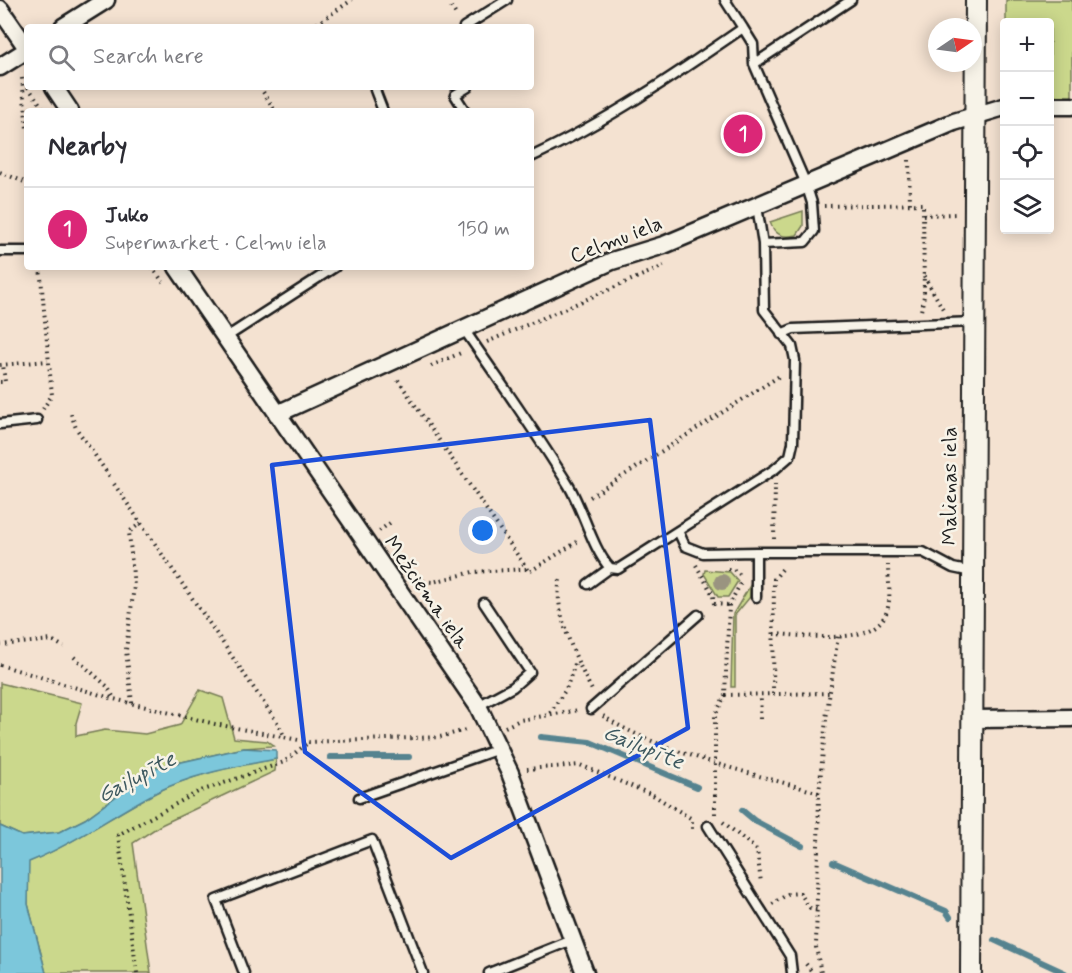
<!DOCTYPE html>
<meta charset="utf-8">
<style>
body{margin:0;font-family:Mynerve,sans-serif;background:#f7f7f7;color:#2b2b33}
.controls{position:absolute;right:18px;top:18px;display:grid;overflow:hidden;border-radius:6px;box-shadow:0 3px 15px #0003}
.controls button{width:54px;height:54px;display:grid;place-items:center;padding:0;border:0;border-bottom:2px solid #e1e1e2;background:#fff;color:#2b2b33;font:30px sans-serif}
.compass{position:absolute;left:928px;top:18px;width:54px;height:54px;border-radius:50%;background:#fff;box-shadow:0 3px 15px #0003;rotate:77deg}
.you{position:absolute;left:483px;top:531px;width:21px;height:21px;margin:-15px;border:4px solid #fff;border-radius:50%;background:#1a73e8;box-shadow:0 0 0 9px #1a73e833}
.badge{display:grid;place-items:center;width:39px;height:39px;border-radius:50%;background:#db2777;color:#fff;font-size:20px;font-weight:700}
.pin{position:absolute;translate:-50% -50%;border:3px solid #fff;box-shadow:0 2px 6px #0006}
.list{margin:0;padding:0;list-style:none}
h2{display:flex;justify-content:space-between;align-items:center;height:78px;margin:0;padding:0 24px;font-size:26px}
h2 small{font-size:20px;font-weight:400;color:#7c7c81}
.list li{display:grid;grid-template-columns:39px 1fr auto;gap:18px;align-items:center;box-sizing:border-box;height:84px;padding:0 24px;border-top:2px solid #e1e1e2}
.list b{display:block;font-size:22px;white-space:nowrap}
.list p{margin:0;font-size:20px;white-space:nowrap;color:#7c7c81}
.list em{font-size:20px;font-style:normal;color:#7c7c81}
.icon{flex:none;width:33px;height:33px;fill:none;stroke:currentColor;stroke-width:2;stroke-linecap:round;stroke-linejoin:round}
.map{position:relative;flex:none;width:1072px;height:973px;overflow:hidden}
.search{position:absolute;background:#fff;box-shadow:0 3px 15px #0003;left:24px;top:24px;width:510px;height:66px;display:flex;align-items:center;gap:15px;box-sizing:border-box;padding:0 21px;border-radius:6px;color:#7c7c81;font-size:22px}
.panel{position:absolute;background:#fff;box-shadow:0 3px 15px #0003;left:24px;top:108px;width:510px;height:162px;border-radius:6px}
.map>svg:first-child{display:block}
</style>
<div class="map">
<svg width="1072" height="973" viewBox="0 0 1072 973">
<rect width="100%" height="100%" fill="#f4e2d1"/>
<filter id="ink" filterUnits="userSpaceOnUse"><feTurbulence type="fractalNoise" baseFrequency=".0167" numOctaves="2"/><feDisplacementMap in="SourceGraphic" scale="12" xChannelSelector="R" yChannelSelector="G"/><feConvolveMatrix kernelMatrix="1 2 1 2 8 2 1 2 1" color-interpolation-filters="sRGB"/></filter>
<g filter="url(#ink)">
<path fill="#cbd88c" stroke="#747a54" stroke-width="1.5" d="M1006,0H1072V101H1050V22H1006Z
M803,211V226L797,235C784,238 775,236 770,222Z
M705,570L730,572L738,581L728,597H718L704,574Z
M751,584L750,597L735,615V687H731L733,614Z
M0,683L82,703L76,723V736L105,730L145,734L180,725L200,690L223,698L234,738L267,741L274,746L244,748L155,768L85,819L59,832L22,836L0,826Z
M276,759L275,771L161,825L133,843L151,973H46L28,904V862C74,844 114,814 157,792C195,773 235,766 276,759Z"/>
<path fill="#7bc7db" stroke="#55838f" stroke-width="1.5" d="M244,748L276,750V759C235,767 195,773 157,792C114,814 74,844 29,862L28,904L46,973H0V826L22,836L59,832L85,819L155,768Z"/>
<g fill="none" stroke-linecap="round" stroke-linejoin="round">
<path stroke="#55838f" stroke-width="6" d="M541,737L590,742L697,787
M330,757H409
M742,810L755,821L802,846
M833,862L946,911L950,917
M994,940L1065,973"/>
<defs>
<path id="service" d="M464,27L507,0
M743,28L753,44L754,64L806,184L812,203L814,231L805,242L763,244
M754,64L851,0
M377,87L375,90L383,111
M465,111L455,95L468,87
M531,157C606,122 675,75 743,28L725,0
M0,251H27
M463,328C499,380 536,432 569,486C583,510 593,550 610,568L618,569L775,469L790,456L793,443L795,360L792,346L764,310L763,244L757,206
M781,334L793,329L974,322
M225,338L335,267
M0,424L37,420
M679,533L685,546L703,553L756,552
M588,584L610,568
M756,597V552H923L953,568L972,572
M478,706L513,687L530,672L484,603
M591,709L698,615
M359,798L499,749
M708,826L790,956L792,973
M244,973L216,900L372,840L423,973
M489,973L572,940"/>
<path id="minor" d="M0,9L27,48
M63,27L106,0
M0,67L27,50
M54,87L70,111
M1050,106H1072
M177,267L478,706L510,773L585,973
M277,414L612,261L664,245L954,122L1004,107
M972,719L1072,718"/>
<path id="tertiary" d="M971,973L976,0"/>
</defs>
<use href="#service" stroke="#1c1c1c" stroke-width="13"/>
<use href="#minor" stroke="#1c1c1c" stroke-width="21"/>
<use href="#tertiary" stroke="#1c1c1c" stroke-width="24"/>
<path stroke="#1c1c1c" stroke-width="4" stroke-dasharray="1.5 4.5" stroke-linecap="butt" d="M451,7L457,16
M312,27L352,0
M22,78L27,128
M28,87L45,111
M260,87L275,111
M909,160L910,204
M0,172L27,183
M824,206L923,204L924,296L921,311
M923,215L958,214
M40,267L52,395L43,409
M152,267L163,282
M924,276L943,309
M487,342L664,266
M0,365L48,361
M431,366L463,352
M398,380L529,572L577,542
M0,382H5L3,364
M71,414L76,428L110,477
M114,484L279,725L284,736
M590,497L781,375
M379,531L390,523
M774,539L775,484
M696,565L713,595L714,604
M728,569H733L742,576
M560,580C552,610 579,666 593,692
M412,581L433,582L473,572L526,569
M714,604L729,605
M774,634C805,635 879,649 888,607C891,594 888,578 888,565
M0,645L52,640L64,647
M74,657L107,686L114,698
M0,665L114,699L215,724L309,742L440,737L469,729
M773,694L774,579L784,567
M725,695L830,693
M132,703L126,650L134,586L129,532L141,523
M550,713L566,689L576,661
M603,716C660,753 753,773 819,793L816,947L821,973
M760,719L761,695
M505,727L520,720L579,710
M527,769L580,765L653,795L692,819V831
M819,793L826,719L838,636
M715,814V716L725,695L729,605L742,581
M723,822L757,850L761,883
M772,904L788,894L800,893L810,908L817,909
M806,964L813,973
M137,973L118,835L198,792L284,762L309,742"/>
<use href="#service" stroke="#f7f3e8" stroke-width="8"/>
<use href="#minor" stroke="#f7f3e8" stroke-width="16"/>
<use href="#tertiary" stroke="#f7f3e8" stroke-width="20"/>
</g>
<circle fill="#9a9480" cx="722" cy="582" r="8"/>
</g>
<path fill="none" stroke="#1d4ed8" stroke-width="4.5" stroke-linejoin="round" d="M650,420L688,728L451,858L305,752L272,465Z"/>
<g text-anchor="middle" stroke-width="5" stroke-linejoin="round" paint-order="stroke">
<g font-size="21" fill="#1c1c1c" stroke="#f7f3e8">
<text transform="translate(616 239) rotate(-21)" y="7">Celmu iela</text>
<text transform="translate(949 486) rotate(-90)" y="7">Malienas iela</text>
<text transform="translate(427 592) rotate(55)" y="7">Mežciema iela</text>
</g>
<g font-size="22" font-style="italic" fill="#3d585f" stroke="#f7f3e8">
<text transform="translate(644 746) rotate(22)" y="8">Gaiļupīte</text>
<text transform="translate(136 776) rotate(-28)" y="8">Gaiļupīte</text>
</g>
</g>
</svg>
<div class="controls">
<button>+</button>
<button>−</button>
<button><svg class="icon" aria-label="locate" viewBox="0 0 24 24"><circle cx="12" cy="12" r="6"/><path d="M12 2v4M12 18v4M2 12h4M18 12h4"/></svg></button>
<button><svg class="icon" aria-label="layers" viewBox="0 0 24 24"><path d="M12 4l9 5-9 5-9-5zM3 14l9 5 9-5"/></svg></button>
</div>
<svg class="compass" viewBox="-18 -18 36 36"><path d="M0-13l5 13h-10z" fill="#e53935"/><path d="M0 13l5-13h-10z" fill="#7c7c81"/></svg>
<div class="you"></div>
<div class="pin badge" style="left:743px;top:134px">1</div>
<div class="search"><svg class="icon" aria-label="search" viewBox="0 0 24 24"><circle cx="10" cy="10" r="6"/><path d="M15 15l6 6"/></svg>Search here</div>
<section class="panel">
<h2>Nearby<small></small></h2>
<ul class="list">
<li><span class="badge">1</span><div><b>Juko</b><p>Supermarket · Celmu iela</p></div><em>150 m</em></li>
</ul>
</section>
</div>
